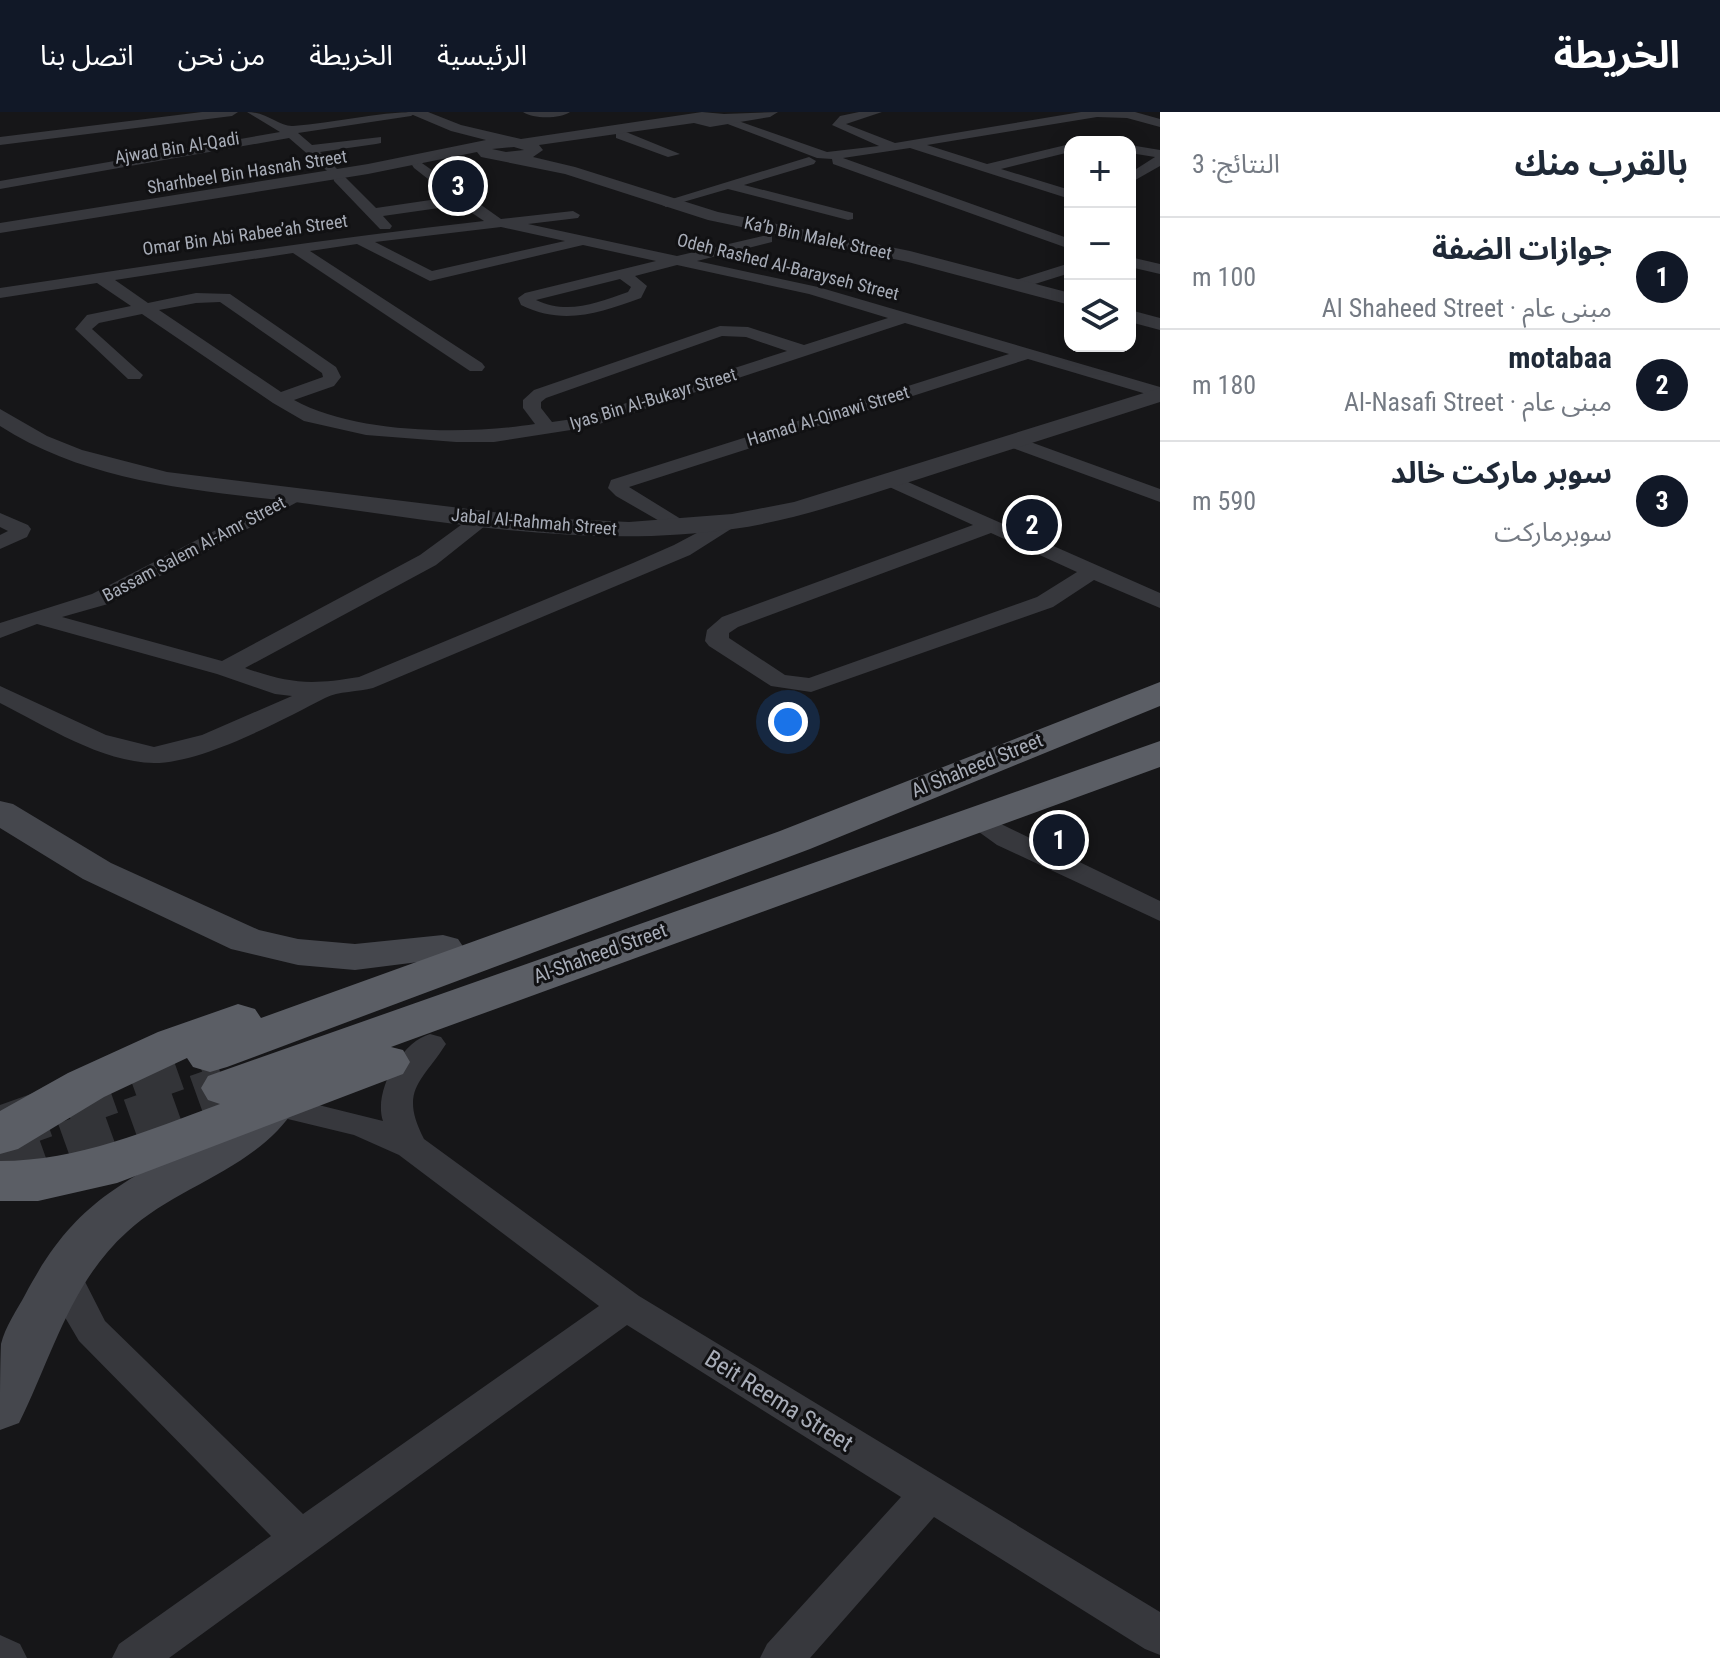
<!DOCTYPE html>
<html lang="ar">
<meta charset="utf-8">
<style>
body{margin:0;font-family:"Roboto Condensed","Noto Sans Arabic",sans-serif;background:#f2f2f3;color:#1f2937;direction:rtl}
.controls{position:absolute;right:24px;top:24px;display:grid;overflow:hidden;border-radius:16px;box-shadow:0 4px 20px #0003}
.controls button{width:72px;height:72px;display:grid;place-items:center;padding:0;border:0;border-bottom:2px solid #e0e1e3;background:#fff;color:#1f2937;font:40px sans-serif}
.you{position:absolute;left:788px;top:610px;width:28px;height:28px;margin:-20px;border:6px solid #fff;border-radius:50%;background:#1a73e8;box-shadow:0 0 0 12px #1a73e833}
.badge{display:grid;place-items:center;width:52px;height:52px;border-radius:50%;background:#111827;color:#fff;font-size:26px;font-weight:700}
.pin{position:absolute;translate:-50% -50%;border:4px solid #fff;box-shadow:0 2px 8px #0006}
.list{margin:0;padding:0;list-style:none}
h2{display:flex;justify-content:space-between;align-items:center;height:104px;margin:0;padding:0 32px;font-size:34px}
h2 small{font-size:26px;font-weight:400;color:#747a83}
.list li{display:grid;grid-template-columns:52px 1fr auto;gap:24px;align-items:center;box-sizing:border-box;height:112px;padding:0 32px;border-top:2px solid #e0e1e3}
.list b{display:block;font-size:30px;white-space:nowrap}
.list p{margin:0;font-size:26px;white-space:nowrap;color:#747a83}
.list em{font-size:26px;font-style:normal;color:#747a83}
.icon{flex:none;width:44px;height:44px;fill:none;stroke:currentColor;stroke-width:2;stroke-linecap:round;stroke-linejoin:round}
.map{position:relative;flex:none;width:1160px;height:1546px;overflow:hidden;direction:ltr}
header{display:flex;align-items:center;gap:48px;box-sizing:border-box;height:112px;padding:0 40px;background:#111827;color:#fff}
header strong{font-size:38px}
nav{display:flex;gap:44px;margin-inline-start:auto;font-size:28px}
main{display:flex}
aside{flex:1;background:#fff}
.map>svg:first-child{display:block}
</style>
<header>
<strong>الخريطة</strong>
<nav><a>الرئيسية</a><a>الخريطة</a><a>من نحن</a><a>اتصل بنا</a></nav>
</header>
<main>
<aside>
<h2>بالقرب منك<small>النتائج: 3</small></h2>
<ul class="list">
<li><span class="badge">1</span><div><b>جوازات الضفة</b><p>مبنى عام · Al Shaheed Street</p></div><em>100 m</em></li>
<li><span class="badge">2</span><div><b>motabaa</b><p>مبنى عام · Al-Nasafi Street</p></div><em>180 m</em></li>
<li><span class="badge">3</span><div><b>سوبر ماركت خالد</b><p>سوبرماركت</p></div><em>590 m</em></li>
</ul>
</aside>
<div class="map">
<svg width="1160" height="1546" viewBox="0 0 1160 1546">
<rect width="100%" height="100%" fill="#161618"/>
<g fill="none" stroke-linecap="round" stroke-linejoin="round">
<path stroke="#333438" stroke-width="47" stroke-dasharray="47 23" stroke-linecap="butt" d="M0,1018L210,943
M0,1057L226,976"/>
<path fill="#37383d" fill-rule="evenodd" d="M202,0H238L232,4L0,33V25Z
M247,0C267,0 280,15 293,14C335,11 375,0 417,0L411,4L298,21L312,33L381,25V31L376,32L320,40L376,96L451,85L414,56L412,53L419,49L501,107L573,99L580,103L578,106L528,112L677,144L767,123L772,124V130L697,149L818,175L1160,275V286L1028,247L629,375L689,412L692,416L689,420L682,422L616,384L608,376L611,368L1009,242L905,211L590,315L494,330H456L366,323L304,309L273,291L142,202L99,211L92,217L143,263L140,267H128L75,217L87,203L131,194L97,171L0,186V176C161,152 322,127 484,109L460,93L383,104L392,114L390,117H380L334,69L333,64L289,26L0,77V69L280,20ZM501,115L565,129L432,159L375,130ZM357,132L430,169L583,133L656,149L525,181L518,186L521,193C564,214 599,201 641,186L647,174L635,164L677,153L809,182L888,206L804,233L748,215L720,214L534,278L523,288V296L535,312C465,323 356,322 294,288L334,274L341,265L336,255L230,182L196,181L148,191L115,168L293,141L470,259H482L485,255L482,251L310,139ZM620,167L631,175L628,180C596,191 568,203 536,188ZM220,190L322,261L323,265L281,280L159,198L196,191ZM722,224L746,225L787,239L580,306L552,310L541,296V290L546,286Z
M523,0H570C560,7 533,7 523,0Z
M859,0H882L846,12L895,31L1081,0H1135L1160,7V15L1127,6L1097,5L927,33L987,52L1070,32V40L1001,57L1070,78V87L910,36L843,46L1070,127V137L833,52L832,47L817,46L717,8L727,5L827,40L879,34L832,13L840,4Z
M616,20H626L680,42L668,45L616,26Z
M1130,33L1160,38V54L1130,71V61L1155,45L1130,41Z
M809,45L816,49L814,52L744,73L853,101V107L848,108L728,77L666,95L659,91Z
M1130,145L1160,152V162L1130,155Z
M1070,151V161L1019,177L1011,172L1013,169Z
M1014,324L1160,377V390L1007,334L1004,330Z
M892,363L1160,481V496L1094,468L1053,495L811,580L771,574L709,534L705,529L707,518L722,505L973,413L885,373L882,369L885,365ZM991,421L1077,460L1037,485L809,566L785,563L729,526V521L738,515Z
M294,378L301,380L304,384L301,388L108,492L62,505L222,549L420,443L476,402H490L493,406L490,410L436,453L245,556C290,572 311,573 359,565L633,451L674,433L725,406L732,404L742,410L690,443L373,576C359,580 338,579 325,586C282,608 203,651 154,651C101,650 46,614 0,591V574L106,623L154,635L202,623L292,584L275,582L217,562L37,512L0,526V511L92,482Z
M0,401L28,413L31,417L27,425L0,437V423L8,419L0,415Z
M974,699L1160,789V809L997,733L961,707L965,701Z
M430,922L441,925L446,932C421,971 399,978 424,1027L639,1184L1160,1500V1543L1145,1537L934,1405L810,1546H760L767,1532L901,1385L627,1213L169,1546H112L119,1532L271,1424L79,1229L56,1190L44,1160L49,1150L62,1146L75,1150L105,1209L303,1402L599,1194L399,1043L354,1023L263,1001L258,993L263,985L274,982L383,1009C373,980 401,930 430,922Z
M0,1523L20,1532L27,1546H0Z"/>
<path fill="#37383d" fill-rule="evenodd" d="M406,0H428L461,13L521,27L702,0L724,2L778,0L770,5L710,15L694,11L539,33L543,38L533,45L575,55L718,100L910,139L1070,181V193L908,150L708,108L565,62L481,45L477,40L368,62L0,121V111L368,52L486,28L451,19ZM514,35L524,38L506,40L492,37Z
M1130,198L1160,206V218L1130,210Z
M1160,276V290C1080,316 999,341 919,367C857,386 797,408 733,417C587,438 439,409 295,390C194,378 87,370 0,314V297L47,324L82,338L167,360L542,406L629,410L732,402L794,390Z"/>
<path fill="#45474d" fill-rule="evenodd" d="M0,689L13,692L111,751L259,818L298,827L355,832L443,823L458,827L464,836L458,845L355,858L298,853L231,837L83,767L0,716Z
M274,977L290,982L297,993C259,1057 179,1072 127,1120C70,1171 52,1245 19,1311L0,1318C0,1294 0,1254 1,1232C5,1215 17,1198 25,1183C74,1090 119,1073 205,1025C230,1011 248,984 274,977Z"/>
<path fill="#5b5e65" fill-rule="evenodd" d="M1160,570V594L810,737L227,955L210,960L193,955L187,946L104,985L18,1037L0,1042V999L68,961L158,920L238,892L255,897L261,906L780,719Z
M1160,629V655L391,935L403,938L410,950L403,962L117,1071L38,1089H0V1049C79,1049 148,1018 220,992L208,988L201,976L208,964Z"/>
</g>
<g text-anchor="middle" stroke-width="6" stroke-linejoin="round" paint-order="stroke">
<g font-size="18" fill="#a8adb8" stroke="#111113">
<text transform="translate(177 36) rotate(-9)" y="6">Ajwad Bin Al-Qadi</text>
<text transform="translate(247 60) rotate(-9)" y="6">Sharhbeel Bin Hasnah Street</text>
<text transform="translate(245 123) rotate(-8)" y="6">Omar Bin Abi Rabee’ah Street</text>
<text transform="translate(818 126) rotate(12)" y="6">Ka’b Bin Malek Street</text>
<text transform="translate(788 155) rotate(14)" y="6">Odeh Rashed Al-Barayseh Street</text>
<text transform="translate(653 287) rotate(-17)" y="6">Iyas Bin Al-Bukayr Street</text>
<text transform="translate(828 304) rotate(-17)" y="6">Hamad Al-Qinawi Street</text>
<text transform="translate(534 410) rotate(5)" y="6">Jabal Al-Rahmah Street</text>
<text transform="translate(194 437) rotate(-28)" y="6">Bassam Salem Al-Amr Street</text>
</g>
<g font-size="20" fill="#a8adb8" stroke="#111113">
<text transform="translate(977 653) rotate(-22)" y="7">Al Shaheed Street</text>
<text transform="translate(600 841) rotate(-20)" y="7">Al-Shaheed Street</text>
</g>
<g font-size="24" fill="#a8adb8" stroke="#111113">
<text transform="translate(779 1289) rotate(32)" y="8">Beit Reema Street</text>
</g>
</g>
</svg>
<div class="controls">
<button>+</button>
<button>−</button>
<button><svg class="icon" aria-label="layers" viewBox="0 0 24 24"><path d="M12 4l9 5-9 5-9-5zM3 14l9 5 9-5"/></svg></button>
</div>
<div class="you"></div>
<div class="pin badge" style="left:1059px;top:728px">1</div>
<div class="pin badge" style="left:1032px;top:413px">2</div>
<div class="pin badge" style="left:458px;top:74px">3</div>
</div>
</main>
